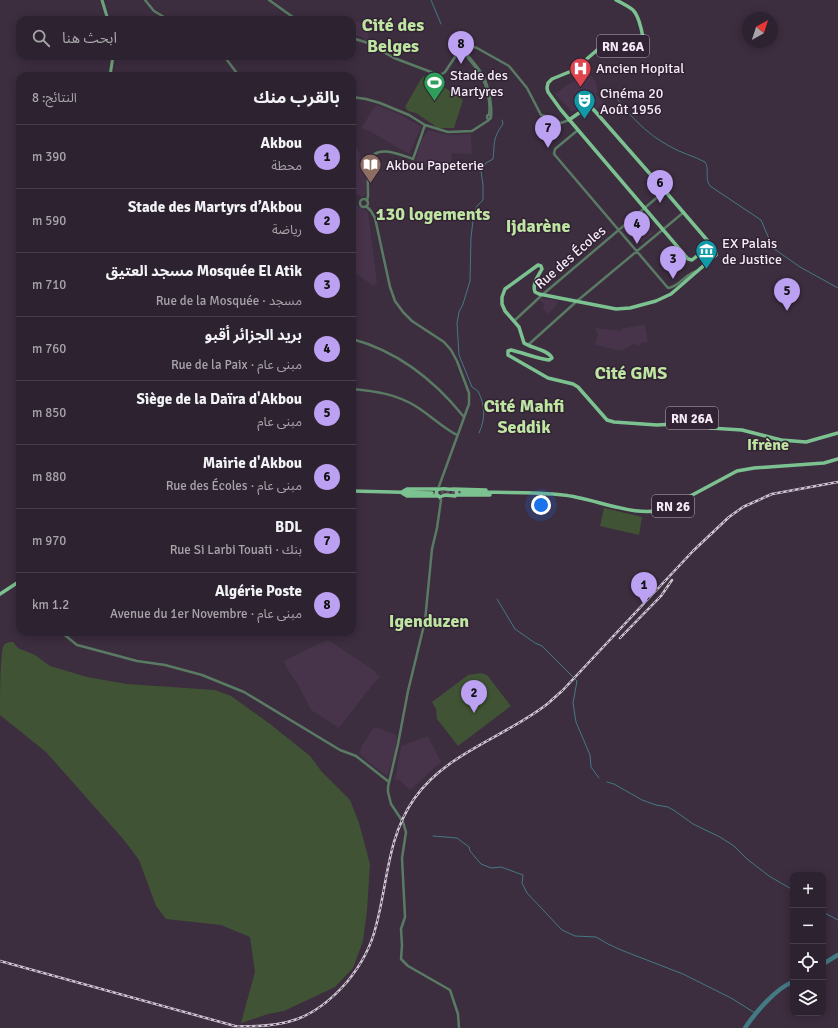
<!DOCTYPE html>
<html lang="ar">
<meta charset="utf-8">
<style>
body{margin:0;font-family:Signika,"Noto Sans Arabic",sans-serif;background:#392f3b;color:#f1f3f6;direction:rtl}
.controls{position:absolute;right:12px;bottom:12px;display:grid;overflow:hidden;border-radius:8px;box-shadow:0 2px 10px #0003}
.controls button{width:36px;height:36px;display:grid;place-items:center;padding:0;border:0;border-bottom:1px solid #483f4b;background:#2d222f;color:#f1f3f6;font:20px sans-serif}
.compass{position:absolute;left:742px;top:12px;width:36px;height:36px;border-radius:50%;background:#2d222f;box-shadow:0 2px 10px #0003;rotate:39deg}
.you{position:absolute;left:541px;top:505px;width:14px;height:14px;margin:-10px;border:3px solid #fff;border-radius:50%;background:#1a73e8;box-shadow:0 0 0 6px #1a73e833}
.badge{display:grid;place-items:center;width:26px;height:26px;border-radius:50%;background:#bca0f2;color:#111;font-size:13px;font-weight:700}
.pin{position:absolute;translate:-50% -33px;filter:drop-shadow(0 1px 2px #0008)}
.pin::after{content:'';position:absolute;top:21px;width:14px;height:12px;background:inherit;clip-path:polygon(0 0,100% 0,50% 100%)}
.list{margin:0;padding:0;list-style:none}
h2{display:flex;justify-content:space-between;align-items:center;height:52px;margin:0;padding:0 16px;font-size:17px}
h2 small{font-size:13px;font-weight:400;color:#a7a4aa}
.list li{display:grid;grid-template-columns:26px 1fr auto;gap:12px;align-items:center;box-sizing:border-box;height:64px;padding:0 16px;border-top:1px solid #483f4b}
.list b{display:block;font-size:15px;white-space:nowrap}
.list p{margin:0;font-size:13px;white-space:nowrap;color:#a7a4aa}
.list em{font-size:13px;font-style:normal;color:#a7a4aa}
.icon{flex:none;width:22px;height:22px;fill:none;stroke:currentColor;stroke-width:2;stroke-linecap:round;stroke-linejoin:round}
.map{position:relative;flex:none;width:838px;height:1028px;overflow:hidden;direction:ltr}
.search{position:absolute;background:#2d222f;box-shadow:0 2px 10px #0003;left:16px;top:16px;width:340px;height:44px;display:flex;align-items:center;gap:10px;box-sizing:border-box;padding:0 14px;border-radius:12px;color:#a7a4aa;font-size:15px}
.panel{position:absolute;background:#2d222f;box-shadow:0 2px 10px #0003;left:16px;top:72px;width:340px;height:564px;border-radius:12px;direction:rtl}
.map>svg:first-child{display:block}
</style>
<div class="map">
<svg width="838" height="1028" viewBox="0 0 838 1028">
<rect width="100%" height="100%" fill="#3c2d3f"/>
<path fill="#47334a" d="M352,20L368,25L369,40H364L363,37L355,35L352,36Z
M587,71L596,82L598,92L596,94L604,104L597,109L591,102L589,104H584L572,112L555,94L568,84L571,83L582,74L583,75Z
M376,105L399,114L421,126V128L409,154L373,133L361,128Z
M428,130L448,135L471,134L472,154L452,153L450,172L415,161L421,141Z
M352,144L356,147L359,152L365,167L366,190L365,195L362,197L352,192Z
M357,205L368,212L377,282L374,286L352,271V214Z
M639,215L654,233L642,243L633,233L628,238L621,230Z
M542,298L559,301L549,314L542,309L545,305L540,300Z
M645,324L648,342L641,343L640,346L633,344L624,350L620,351L596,345L595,343L598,335L595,328L621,331V329L625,328Z
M328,640L375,671V673L380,677L374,683L339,728L311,710L298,685L286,667L284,661L310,648Z
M376,727L395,734L397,737L395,753L387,776L369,763L359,753L363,744L373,728Z
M428,736L441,762L410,790L399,780H395L401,746Z"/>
<path fill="#405435" d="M424,76L429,77L463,100L454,128H438L416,113L408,111L405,107L421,79Z
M604,508L642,517L639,535L600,526Z
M13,642L18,648L35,655L50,666L87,677L127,684L215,690L231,696L270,724L310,756L322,772L350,800L359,823L370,864L367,911L363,941L353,968L335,987L284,1011L268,1014L241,1023L255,972L250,937L221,925L166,919L156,906L139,860L124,840L46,752L0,715C0,700 0,659 3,647C5,642 9,642 13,642Z
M481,673L487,675L511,706L458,746L437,719L436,709L432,702L468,675Z"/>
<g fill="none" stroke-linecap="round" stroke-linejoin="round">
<path stroke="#437a84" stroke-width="1" d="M431,0L441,24
M610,90C629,114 643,132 671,147C681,153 694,156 705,162C710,169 704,177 710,186L761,220L773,248L800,267L838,288
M479,433C486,418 485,405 478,391L472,387L459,355L457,323L459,312L463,304L470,281L471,237L474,213L477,206L483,200V185L481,171L486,163L493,159C495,143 492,139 503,124L502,120
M497,599L515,629L535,643L542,646L577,681L573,703L576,722L590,755L591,767L599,778
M607,782L614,784L642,800L656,805L668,807L675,811L693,824L720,837L734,846L747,859L769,876L793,890
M433,836L457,838L469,847L470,851L481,864L491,868L501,867L523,875L522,883L527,893L562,930L575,936L596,937L608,944L621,950L683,974L731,998L755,1013
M823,912L838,920"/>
<path stroke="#437a84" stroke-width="4.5" d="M823,964L838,955
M745,1028C755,1013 776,988 793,982"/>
<path stroke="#584a5a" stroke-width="3.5" stroke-dasharray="3.5 2" stroke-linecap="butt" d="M435,493L462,492"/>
<path stroke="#5a7b63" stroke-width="2.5" d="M145,0L154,11L169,20
M269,0L297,20
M352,38L368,43L394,58L439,75L442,74L445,72L459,51
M459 49a3 3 0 1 1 6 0a3 3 0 1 1-6 0Z
M464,47L471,46L477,48L509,66L527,88L541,115L550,117L561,123L569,120
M464,51C479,69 486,75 490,98C491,104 492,110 491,117
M463,52C469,59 476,67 481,75C487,86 491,103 489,115
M224,56L239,76
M352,97L366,99L380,103L409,115L425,125L448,132L472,131L489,120
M487 117a2 2 0 1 1 4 0a2 2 0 1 1-4 0Z
M578,130L555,149L554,154L668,288C680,287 686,272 698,271
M360 203a4 4 0 1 1 8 0a4 4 0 1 1-8 0Z
M367,201L368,196C368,188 367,169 369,162C375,143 401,155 413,159L425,125
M366,206L371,211L375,218L390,287L395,301L403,312L412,321L444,342L451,350L457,361L469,393V404L438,489
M514,321L542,295L660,195
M352,339C397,351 435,381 464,417
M528,345L577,301L684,212
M352,389C375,391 397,394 417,407C431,416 443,428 457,435
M439,497L441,500L437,528L432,549L425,621L408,691L398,744L388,787V792L391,804L403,822L406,832L402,858L405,917L401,929L402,945L401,959L408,966L450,990L458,1014L459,1028
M61,632L77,645L81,646L137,661L165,665L202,675L244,692L340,750L356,756L389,782"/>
<path stroke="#6ea47c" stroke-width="3" d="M102,0L108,20
M110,76L113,56"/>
<path stroke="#7cc290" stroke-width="3.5" d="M616,0C622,3 628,6 633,10C639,16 645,39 642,46L637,49L618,45H605L596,51L574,70L552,79L548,83L547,88L548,92L561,110L688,259L692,260L711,245
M569,120L586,108L590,107L593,109L665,191L713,247L716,253V255L671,294L656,301L630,308L616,309L539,294L535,292C532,284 538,276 542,269L541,266L538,265L505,289L502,297V304L505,311L519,327L524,343C531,348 549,350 552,358L549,360C535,358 524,353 511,350L508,351V355L548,378L573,384L578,387L607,420L614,422L657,425L674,424L685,419L693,418L700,420L710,428L742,430L781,440L806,442L838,433
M456,490L457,494L455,496L445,495L440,497L436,494L437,490C442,487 448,490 453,489L486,490
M352,491L432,493
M402,492L407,489H437
M462,492C495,493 530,491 563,495C595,498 638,520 668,508L737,471L754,468L824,463L838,459
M402,493L407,496H439
M456,495H490
M0,594L20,581"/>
<defs>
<path id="rail" d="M620,638L661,596L672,580
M0,961L235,1026C285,1028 314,1020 347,982C361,965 371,947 376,926C388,882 387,838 414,799C446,753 503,738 546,705C551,701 556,696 562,691L693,551L729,517L743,507L772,494L838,482"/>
</defs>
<use href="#rail" stroke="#d1c7d3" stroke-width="2.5"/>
<use href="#rail" stroke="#322334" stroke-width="1" stroke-dasharray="3" stroke-linecap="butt"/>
</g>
<defs>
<symbol id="hospital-pin" viewBox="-11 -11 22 30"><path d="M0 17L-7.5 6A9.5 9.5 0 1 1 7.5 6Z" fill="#e0444e" stroke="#322334"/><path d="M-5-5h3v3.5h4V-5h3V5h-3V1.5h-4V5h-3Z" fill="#fff"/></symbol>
<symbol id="stadium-pin" viewBox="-11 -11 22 30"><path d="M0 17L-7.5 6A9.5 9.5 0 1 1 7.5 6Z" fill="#2e9e5b" stroke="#322334"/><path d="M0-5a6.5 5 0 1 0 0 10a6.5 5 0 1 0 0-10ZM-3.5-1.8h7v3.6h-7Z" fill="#fff"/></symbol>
<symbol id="theatre-pin" viewBox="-11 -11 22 30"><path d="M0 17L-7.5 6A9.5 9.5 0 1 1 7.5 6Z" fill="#0f9aa8" stroke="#322334"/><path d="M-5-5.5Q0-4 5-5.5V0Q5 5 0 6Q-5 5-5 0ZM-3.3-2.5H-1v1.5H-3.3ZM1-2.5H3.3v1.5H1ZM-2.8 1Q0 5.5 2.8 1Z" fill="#fff"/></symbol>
<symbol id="library-pin" viewBox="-11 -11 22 30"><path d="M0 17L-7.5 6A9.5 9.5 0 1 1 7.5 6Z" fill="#8d6e63" stroke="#322334"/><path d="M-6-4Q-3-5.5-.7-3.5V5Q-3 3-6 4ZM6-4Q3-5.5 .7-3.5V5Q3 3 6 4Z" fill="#fff"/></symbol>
<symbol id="museum-pin" viewBox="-11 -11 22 30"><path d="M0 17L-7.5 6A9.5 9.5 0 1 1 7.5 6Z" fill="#0f9aa8" stroke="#322334"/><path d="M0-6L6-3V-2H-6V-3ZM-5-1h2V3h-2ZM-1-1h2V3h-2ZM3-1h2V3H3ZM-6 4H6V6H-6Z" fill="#fff"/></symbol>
</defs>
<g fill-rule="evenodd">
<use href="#hospital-pin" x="568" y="56" width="25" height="34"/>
<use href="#stadium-pin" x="422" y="70" width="25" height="34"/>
<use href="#theatre-pin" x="572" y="88" width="25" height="34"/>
<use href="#library-pin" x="358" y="152" width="25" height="34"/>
<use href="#museum-pin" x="694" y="238" width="25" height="34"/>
</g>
<g text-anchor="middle" stroke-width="3" stroke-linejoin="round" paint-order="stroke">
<g fill="#322334" stroke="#baafbc" stroke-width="1">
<rect x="597" y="35" width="52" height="22" rx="3"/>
<rect x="666" y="407" width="52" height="22" rx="3"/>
<rect x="652" y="495" width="42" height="22" rx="3"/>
</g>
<g font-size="13" font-weight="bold" fill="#f5ebf6">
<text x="623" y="51">RN 26A</text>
<text x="692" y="423">RN 26A</text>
<text x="673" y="511">RN 26</text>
</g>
<g font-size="14" fill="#f5ebf6" stroke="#322334" text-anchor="start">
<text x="596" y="73">Ancien Hopital</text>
<text x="450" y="80">Stade des<tspan x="450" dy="16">Martyres</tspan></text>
<text x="600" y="98">Cinéma 20<tspan x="600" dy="16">Août 1956</tspan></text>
<text x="386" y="170">Akbou Papeterie</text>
<text x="722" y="248">EX Palais<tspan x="722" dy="16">de Justice</tspan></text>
</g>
<g font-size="14" fill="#f5ebf6" stroke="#322334">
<text transform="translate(570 257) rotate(-41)" y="5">Rue des Écoles</text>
</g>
<g font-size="16" font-weight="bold" fill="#bee5a1" stroke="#322334">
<text x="768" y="450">Ifrène</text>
</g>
<g font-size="18" font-weight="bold" fill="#bee5a1" stroke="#322334">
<text x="393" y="31">Cité des<tspan x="393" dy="21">Belges</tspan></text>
<text x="433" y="220">130 logements</text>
<text x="538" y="232">Ijdarène</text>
<text x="631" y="379">Cité GMS</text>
<text x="524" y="412">Cité Mahfi<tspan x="524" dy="21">Seddik</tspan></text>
<text x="429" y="627">Igenduzen</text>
</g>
</g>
</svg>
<div class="controls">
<button>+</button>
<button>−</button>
<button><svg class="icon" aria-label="locate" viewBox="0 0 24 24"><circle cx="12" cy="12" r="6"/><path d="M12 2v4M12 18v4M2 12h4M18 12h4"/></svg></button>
<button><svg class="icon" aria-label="layers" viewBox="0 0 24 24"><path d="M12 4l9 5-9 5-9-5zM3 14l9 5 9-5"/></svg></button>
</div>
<svg class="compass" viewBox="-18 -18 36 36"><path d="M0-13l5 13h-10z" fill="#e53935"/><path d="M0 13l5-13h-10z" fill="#a7a4aa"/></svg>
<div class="you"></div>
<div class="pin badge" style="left:644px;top:605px">1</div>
<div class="pin badge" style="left:474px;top:713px">2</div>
<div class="pin badge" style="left:673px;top:279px">3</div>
<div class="pin badge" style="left:637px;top:244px">4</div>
<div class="pin badge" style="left:787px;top:311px">5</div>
<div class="pin badge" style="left:660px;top:203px">6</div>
<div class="pin badge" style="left:548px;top:148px">7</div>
<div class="pin badge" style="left:461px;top:64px">8</div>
<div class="search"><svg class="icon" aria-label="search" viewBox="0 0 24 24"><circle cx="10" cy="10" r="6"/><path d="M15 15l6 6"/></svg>ابحث هنا</div>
<section class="panel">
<h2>بالقرب منك<small>النتائج: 8</small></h2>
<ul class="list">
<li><span class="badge">1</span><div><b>Akbou</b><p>محطة</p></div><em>390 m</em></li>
<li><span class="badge">2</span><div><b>Stade des Martyrs d’Akbou</b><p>رياضة</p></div><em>590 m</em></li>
<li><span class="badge">3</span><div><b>Mosquée El Atik مسجد العتيق</b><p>مسجد · Rue de la Mosquée</p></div><em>710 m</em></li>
<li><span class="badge">4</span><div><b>بريد الجزائر أقبو</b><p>مبنى عام · Rue de la Paix</p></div><em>760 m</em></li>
<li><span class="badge">5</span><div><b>Siège de la Daïra d'Akbou</b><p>مبنى عام</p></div><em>850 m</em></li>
<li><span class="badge">6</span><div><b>Mairie d'Akbou</b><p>مبنى عام · Rue des Écoles</p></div><em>880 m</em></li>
<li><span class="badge">7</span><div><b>BDL</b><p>بنك · Rue Si Larbi Touati</p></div><em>970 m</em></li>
<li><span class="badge">8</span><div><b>Algérie Poste</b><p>مبنى عام · Avenue du 1er Novembre</p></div><em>1.2 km</em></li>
</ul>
</section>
</div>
